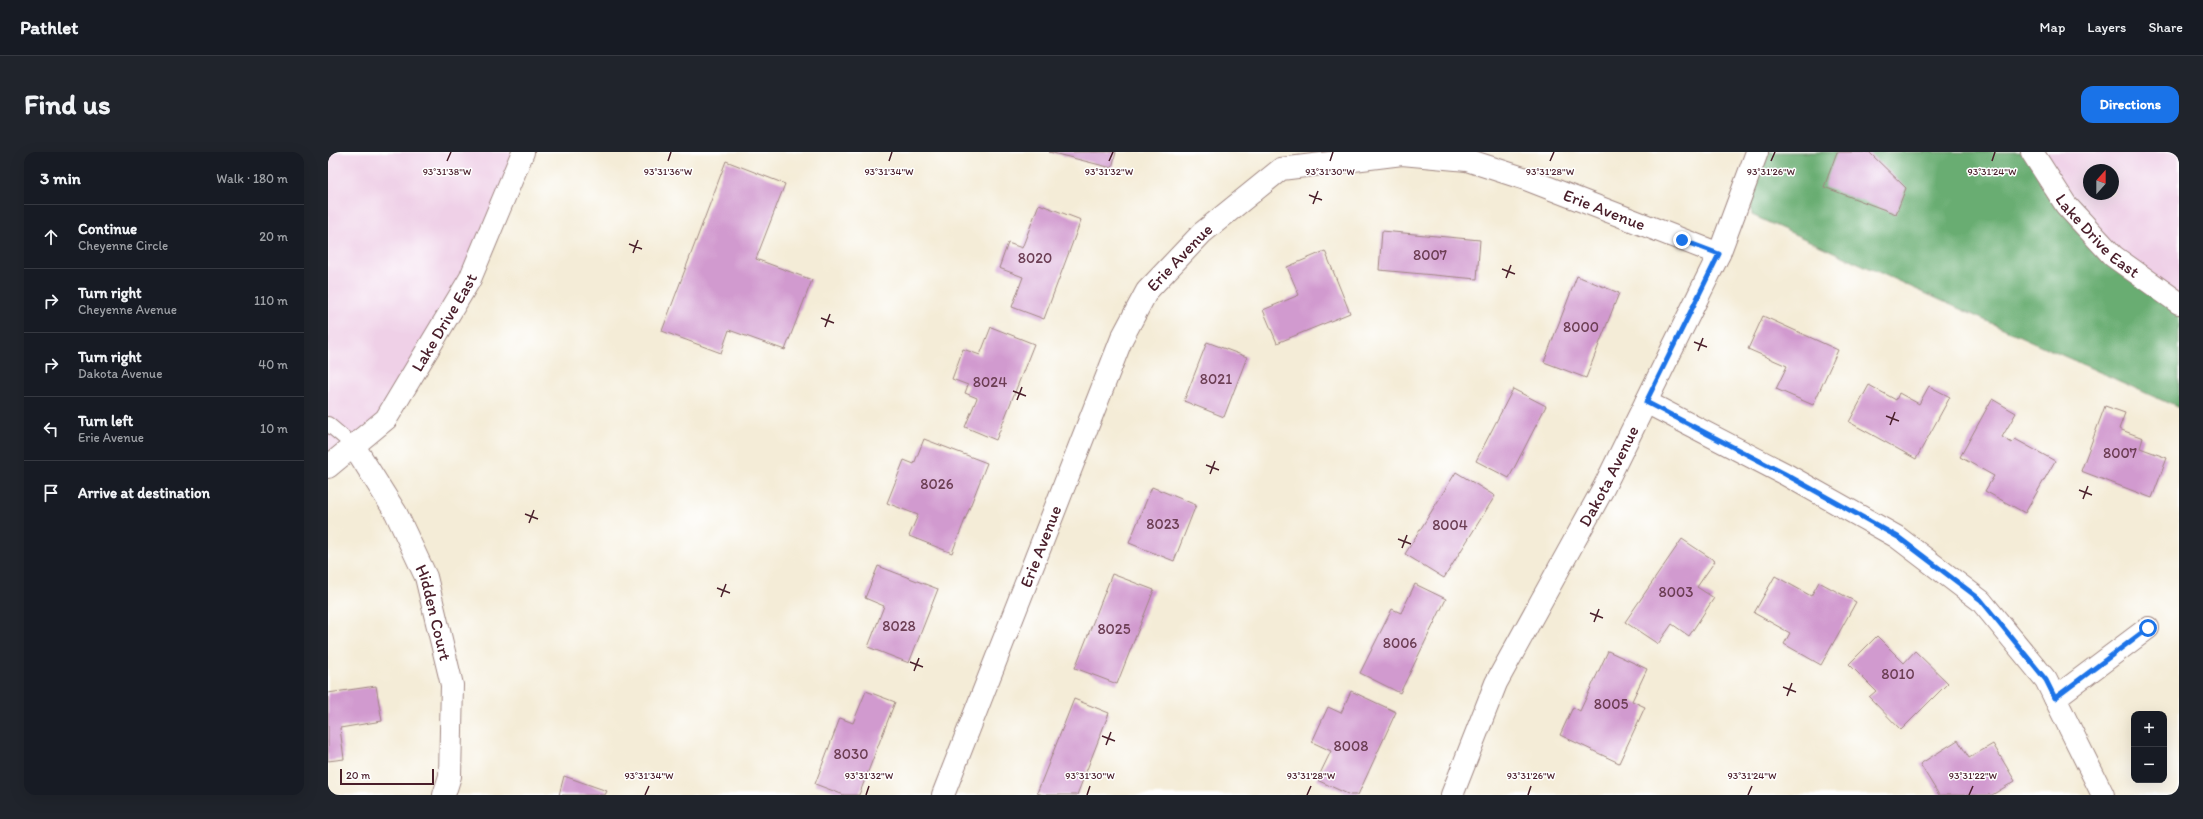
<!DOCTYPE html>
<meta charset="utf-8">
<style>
body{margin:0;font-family:Itim,sans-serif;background:#20242c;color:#f1f3f6}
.controls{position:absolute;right:12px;bottom:12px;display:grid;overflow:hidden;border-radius:8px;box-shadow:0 4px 16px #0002}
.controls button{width:36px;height:36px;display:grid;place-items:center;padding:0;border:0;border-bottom:1px solid #363941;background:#171b24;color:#f1f3f6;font:20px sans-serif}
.compass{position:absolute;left:1755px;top:12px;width:36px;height:36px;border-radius:50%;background:#171b24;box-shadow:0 4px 16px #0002;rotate:21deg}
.scale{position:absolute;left:12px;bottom:10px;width:94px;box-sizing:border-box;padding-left:4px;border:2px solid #4a1f2b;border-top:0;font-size:11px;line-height:14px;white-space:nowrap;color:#4a1f2b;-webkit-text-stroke:3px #fff;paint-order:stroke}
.stop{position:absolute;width:12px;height:12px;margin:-9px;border:3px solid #1a73e8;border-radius:50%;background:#fff}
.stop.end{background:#1a73e8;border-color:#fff;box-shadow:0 1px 4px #0008}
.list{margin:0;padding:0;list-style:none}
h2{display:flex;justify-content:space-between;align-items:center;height:52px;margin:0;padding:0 16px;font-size:17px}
h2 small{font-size:13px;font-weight:400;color:#9ea1a6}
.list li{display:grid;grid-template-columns:26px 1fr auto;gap:12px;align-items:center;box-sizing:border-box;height:64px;padding:0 16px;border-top:1px solid #363941}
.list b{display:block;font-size:15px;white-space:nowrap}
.list p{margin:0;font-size:13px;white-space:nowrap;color:#9ea1a6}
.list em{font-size:13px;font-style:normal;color:#9ea1a6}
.icon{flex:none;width:22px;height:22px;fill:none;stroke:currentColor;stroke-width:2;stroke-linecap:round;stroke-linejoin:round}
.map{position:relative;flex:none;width:1851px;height:643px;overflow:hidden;border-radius:12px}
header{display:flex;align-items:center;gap:24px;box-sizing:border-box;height:56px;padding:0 20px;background:#171b24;border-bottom:1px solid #363941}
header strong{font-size:19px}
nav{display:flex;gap:22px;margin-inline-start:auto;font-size:14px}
.intro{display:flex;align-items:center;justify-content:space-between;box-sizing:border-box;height:96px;padding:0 24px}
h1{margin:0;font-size:28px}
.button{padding:10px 18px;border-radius:12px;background:#1a73e8;color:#fff;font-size:14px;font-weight:700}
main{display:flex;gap:24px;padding:0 24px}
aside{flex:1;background:#171b24;border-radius:12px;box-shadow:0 4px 16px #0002}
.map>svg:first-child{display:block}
</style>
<header>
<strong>Pathlet</strong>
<nav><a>Map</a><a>Layers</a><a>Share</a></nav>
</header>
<div class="intro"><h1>Find us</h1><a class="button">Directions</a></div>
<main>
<aside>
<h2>3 min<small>Walk · 180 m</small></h2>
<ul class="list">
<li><svg class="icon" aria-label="ahead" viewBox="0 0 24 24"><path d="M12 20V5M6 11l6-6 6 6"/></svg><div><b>Continue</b><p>Cheyenne Circle</p></div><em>20 m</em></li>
<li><svg class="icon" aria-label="right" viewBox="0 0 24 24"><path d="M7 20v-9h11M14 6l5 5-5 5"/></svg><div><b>Turn right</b><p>Cheyenne Avenue</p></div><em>110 m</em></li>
<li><svg class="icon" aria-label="right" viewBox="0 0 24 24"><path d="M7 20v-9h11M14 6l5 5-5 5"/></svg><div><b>Turn right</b><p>Dakota Avenue</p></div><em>40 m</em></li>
<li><svg class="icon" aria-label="left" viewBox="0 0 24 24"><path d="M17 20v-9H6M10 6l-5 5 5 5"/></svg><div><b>Turn left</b><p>Erie Avenue</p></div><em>10 m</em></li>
<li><svg class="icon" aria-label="arrive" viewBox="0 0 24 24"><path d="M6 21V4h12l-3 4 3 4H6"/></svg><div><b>Arrive at destination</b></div></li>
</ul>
</aside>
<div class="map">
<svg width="1851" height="643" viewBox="0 0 1851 643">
<rect width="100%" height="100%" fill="#fff"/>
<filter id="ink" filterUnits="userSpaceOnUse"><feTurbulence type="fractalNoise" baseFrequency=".025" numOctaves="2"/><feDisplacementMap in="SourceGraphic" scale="8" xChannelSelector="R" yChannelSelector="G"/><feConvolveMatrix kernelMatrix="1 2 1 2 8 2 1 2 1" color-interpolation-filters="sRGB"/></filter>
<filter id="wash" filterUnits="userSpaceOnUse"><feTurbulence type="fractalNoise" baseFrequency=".012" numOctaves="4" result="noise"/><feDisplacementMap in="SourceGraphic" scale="16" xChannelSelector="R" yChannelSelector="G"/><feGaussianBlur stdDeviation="0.9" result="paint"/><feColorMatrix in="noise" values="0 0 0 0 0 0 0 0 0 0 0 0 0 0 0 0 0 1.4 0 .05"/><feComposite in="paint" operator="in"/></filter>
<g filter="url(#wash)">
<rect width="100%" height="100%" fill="#f4ecd7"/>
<path fill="#efd0e7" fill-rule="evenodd" d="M0,0H197L165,71L53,271L0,315Z
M1701,0H1851V148L1759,76ZM1761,18H1785V42H1761Z"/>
<path fill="#69ad72" stroke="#5a664e" d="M1429,0H1701L1759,76L1851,149V256L1424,63L1421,21Z"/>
<g id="blocks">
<path fill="#d19acf" d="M721,0H788L784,16Z
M1509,0H1541L1578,36L1568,62L1496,35Z
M398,9L457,32L428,107L484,128L457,198L401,178L393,201L334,179Z
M711,52L753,68L716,167L684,155L695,125L671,116L680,91L694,96Z
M1054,79L1152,88L1149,127L1051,118Z
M997,99L1022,161L949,191L935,158L971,143L959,115Z
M1249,124L1291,141L1258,226L1216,210Z
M1435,164L1510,198L1485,253L1448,237L1459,214L1420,197Z
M663,175L706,192L668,288L637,275L649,246L637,241L640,233L624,227L635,197L652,203Z
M879,190L919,205L896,265L856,249Z
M1541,233L1568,248L1571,241L1591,252L1601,234L1622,245L1588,307L1521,270Z
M1185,237L1218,254L1181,326L1148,309Z
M1664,247L1688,261L1674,285L1684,291L1687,287L1727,309L1697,361L1657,339L1666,324L1632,305Z
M1777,254L1797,261L1791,277L1815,286L1812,296L1839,306L1824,346L1753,319Z
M596,287L659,311L624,401L581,384L590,363L559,351L576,308L586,312Z
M1128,320L1167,344L1116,426L1077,402Z
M824,335L868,353L846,409L801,391Z
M1354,387L1387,409L1369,435L1386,446L1361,484L1344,472L1330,492L1297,470Z
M550,414L610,437L581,511L540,495L556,454L537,446Z
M784,422L826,438L789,532L747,516Z
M1447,424L1483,444L1491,430L1528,450L1493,513L1456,492L1462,481L1426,461Z
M1087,432L1118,447L1072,541L1032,521L1064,457L1073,461Z
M1549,484L1576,511L1587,499L1620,531L1573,578L1541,545L1548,539L1521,512Z
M1280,499L1319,517L1304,549L1317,555L1291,611L1232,583L1245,555L1252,559Z
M48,534L54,569L12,576L16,607L0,609V541Z
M538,539L567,550L531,643H516L487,632L512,566L525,571Z
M1023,539L1068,560L1030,643H1022L989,628L1003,599L984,590L1000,555L1013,561Z
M746,547L781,561L749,643H715L709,641Z
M1630,588L1641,606L1665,592L1687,629L1664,643H1611L1592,612Z
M236,624L279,639L277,643H231Z"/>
</g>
</g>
<g filter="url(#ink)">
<use href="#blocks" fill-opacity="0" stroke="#9f8681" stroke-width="1"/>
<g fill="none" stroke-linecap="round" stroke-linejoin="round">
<defs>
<path id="service" d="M0,272L26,294"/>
<g id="minor">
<path d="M1318,250L1457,322L1569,385L1653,449L1718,528L1775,643"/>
<path id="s1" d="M26,294L68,361L98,425L124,533L122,624L116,643"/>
<path d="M1727,546L1820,476"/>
<path id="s2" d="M615,643L794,186L819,139L874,81L953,17L1074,2L1139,8L1198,27L1391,102"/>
<path id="s3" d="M1124,643L1168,531L1276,335L1391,102L1429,0"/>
</g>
<g id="tertiary">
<path id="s4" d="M1704,0L1738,53L1785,104L1851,151"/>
<path id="s5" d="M0,315L58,267L142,127L195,0"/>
</g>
</defs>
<use href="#service" stroke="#9f8681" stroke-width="16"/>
<use href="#minor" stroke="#9f8681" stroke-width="24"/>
<use href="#tertiary" stroke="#9f8681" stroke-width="24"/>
<use href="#service" stroke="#fff" stroke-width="14"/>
<use href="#minor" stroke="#fff" stroke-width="22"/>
<use href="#tertiary" stroke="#fff" stroke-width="22"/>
</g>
</g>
<g fill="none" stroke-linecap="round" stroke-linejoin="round" filter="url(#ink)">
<path stroke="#1a73e8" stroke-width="5" d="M1354,88L1391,102L1318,250L1457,322L1570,385L1653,448L1718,528L1727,546L1820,476"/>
</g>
<path fill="none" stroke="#4a1f2b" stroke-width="1.5" d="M119,9L123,0M340,9L343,0M561,9L564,0M781,9L785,0M1002,9L1005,0M1222,9L1226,0M1443,9L1447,0M1664,9L1667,0M981,43L994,48M985,52L990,39M301,92L314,97M305,101L310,88M1174,117L1187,122M1178,126L1183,113M493,166L506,171M497,175L502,162M1366,190L1379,195M1370,199L1375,186M685,239L698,244M689,248L694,235M1558,264L1571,269M1562,273L1567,260M878,313L891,318M882,322L887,309M1751,338L1764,343M1755,347L1760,334M197,362L210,367M201,371L206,358M1070,387L1083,392M1074,396L1079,383M389,436L402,441M393,445L398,432M1262,461L1275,466M1266,470L1271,457M582,510L595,515M586,519L591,506M1455,535L1468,540M1459,544L1464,531M774,584L787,589M778,593L783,580M317,643L321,634M538,643L541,634M759,643L762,634M979,643L983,634M1200,643L1203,634M1420,643L1424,634M1641,643L1645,634"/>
<g text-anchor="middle" stroke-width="3" stroke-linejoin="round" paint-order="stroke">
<g font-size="15" fill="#6c3e54">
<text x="1102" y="108">8007</text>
<text x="707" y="111">8020</text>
<text x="1253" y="180">8000</text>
<text x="888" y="232">8021</text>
<text x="662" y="235">8024</text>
<text x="1792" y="306">8007</text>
<text x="609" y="337">8026</text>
<text x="835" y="377">8023</text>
<text x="1122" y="378">8004</text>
<text x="1348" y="445">8003</text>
<text x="571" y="479">8028</text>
<text x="786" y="482">8025</text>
<text x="1072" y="496">8006</text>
<text x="1570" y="527">8010</text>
<text x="1283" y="557">8005</text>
<text x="1023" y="599">8008</text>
<text x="523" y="607">8030</text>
</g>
<g font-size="17" fill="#4a1f2b" stroke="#fff">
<text dy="6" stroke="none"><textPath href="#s2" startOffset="1059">Erie Avenue</textPath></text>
<text dy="6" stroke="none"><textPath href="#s4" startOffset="107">Lake Drive East</textPath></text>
<text dy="6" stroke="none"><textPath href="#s2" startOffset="591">Erie Avenue</textPath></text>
<text dy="6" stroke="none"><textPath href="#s5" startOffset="188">Lake Drive East</textPath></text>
<text dy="6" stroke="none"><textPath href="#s3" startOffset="356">Dakota Avenue</textPath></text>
<text dy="6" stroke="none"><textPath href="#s2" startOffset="267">Erie Avenue</textPath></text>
<text dy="6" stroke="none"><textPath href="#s1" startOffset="186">Hidden Court</textPath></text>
</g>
</g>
<g font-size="10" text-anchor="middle" fill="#4a1f2b" stroke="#fff" stroke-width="3" stroke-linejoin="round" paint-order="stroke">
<text x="340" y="23">93°31'36"W</text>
<text x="561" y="23">93°31'34"W</text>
<text x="1443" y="23">93°31'26"W</text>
<text x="1664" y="23">93°31'24"W</text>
<text x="119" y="23">93°31'38"W</text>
<text x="781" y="23">93°31'32"W</text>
<text x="1002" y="23">93°31'30"W</text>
<text x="1222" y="23">93°31'28"W</text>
<text x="321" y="627">93°31'34"W</text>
<text x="541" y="627">93°31'32"W</text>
<text x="762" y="627">93°31'30"W</text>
<text x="983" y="627">93°31'28"W</text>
<text x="1203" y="627">93°31'26"W</text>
<text x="1424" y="627">93°31'24"W</text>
<text x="1645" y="627">93°31'22"W</text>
</g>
</svg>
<div class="controls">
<button>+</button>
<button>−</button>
</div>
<svg class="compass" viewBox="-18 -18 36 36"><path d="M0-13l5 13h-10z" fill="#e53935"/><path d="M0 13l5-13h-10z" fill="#9ea1a6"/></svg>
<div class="scale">20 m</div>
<div class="stop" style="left:1820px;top:476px"></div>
<div class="stop end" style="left:1354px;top:88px"></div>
</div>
</main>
